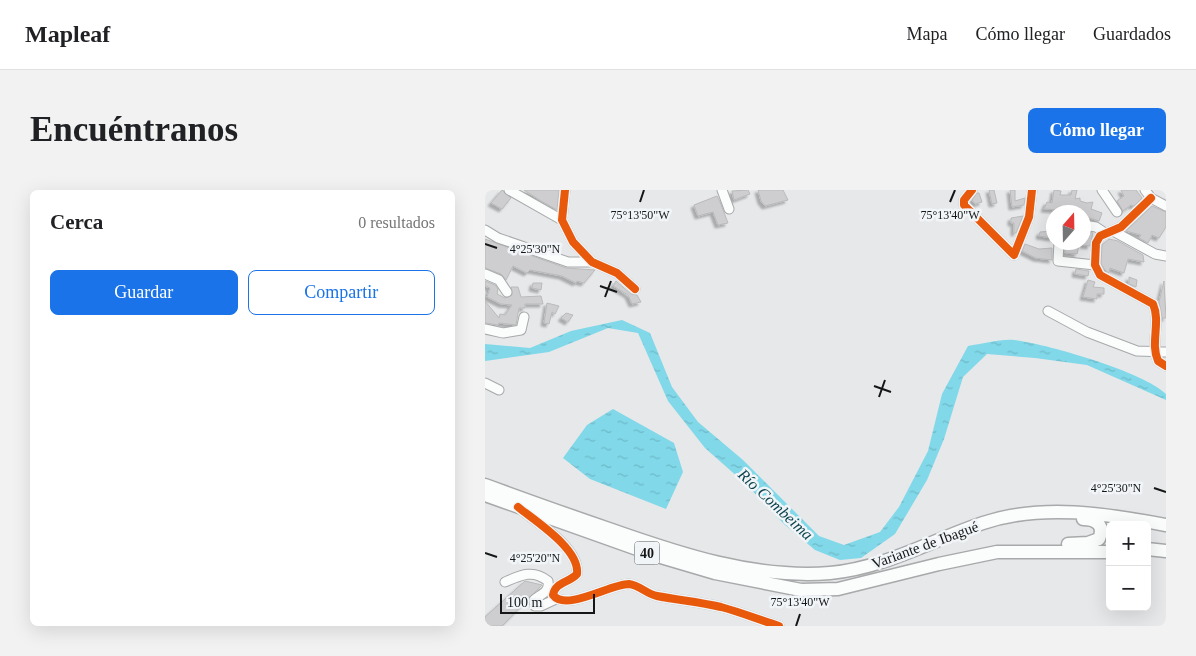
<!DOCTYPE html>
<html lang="es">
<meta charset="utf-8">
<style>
body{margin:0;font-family:Georgia,serif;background:#f2f2f2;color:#202124}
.controls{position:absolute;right:15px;bottom:15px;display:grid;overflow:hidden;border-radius:8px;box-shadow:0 5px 20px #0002}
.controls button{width:45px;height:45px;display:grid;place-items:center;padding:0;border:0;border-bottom:1px solid #e0e0e0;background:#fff;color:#202124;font:25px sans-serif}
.compass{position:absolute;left:561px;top:15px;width:45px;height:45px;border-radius:50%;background:#fff;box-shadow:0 5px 20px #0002;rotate:20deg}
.scale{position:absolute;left:15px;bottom:12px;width:95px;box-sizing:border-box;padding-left:5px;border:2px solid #151717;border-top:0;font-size:14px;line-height:18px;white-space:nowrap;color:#151717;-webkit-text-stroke:4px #f2f5f8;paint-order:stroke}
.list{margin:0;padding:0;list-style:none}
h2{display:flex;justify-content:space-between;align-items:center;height:65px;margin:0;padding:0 20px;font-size:21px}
h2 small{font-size:16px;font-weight:400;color:#757577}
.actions{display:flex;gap:10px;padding:15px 20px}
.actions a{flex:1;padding:11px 0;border:1px solid #1a73e8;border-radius:8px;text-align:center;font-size:18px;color:#1a73e8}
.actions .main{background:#1a73e8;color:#fff}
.map{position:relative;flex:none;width:681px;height:436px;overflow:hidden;border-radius:8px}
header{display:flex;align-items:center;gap:30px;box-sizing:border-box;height:70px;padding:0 25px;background:#fff;border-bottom:1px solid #e0e0e0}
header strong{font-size:24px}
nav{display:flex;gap:28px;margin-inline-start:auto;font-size:18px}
.intro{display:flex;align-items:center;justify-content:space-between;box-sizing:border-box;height:120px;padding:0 30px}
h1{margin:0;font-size:35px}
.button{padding:12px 22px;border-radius:8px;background:#1a73e8;color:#fff;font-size:18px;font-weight:700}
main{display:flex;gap:30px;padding:0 30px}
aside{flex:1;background:#fff;border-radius:8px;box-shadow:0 5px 20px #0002}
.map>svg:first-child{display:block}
</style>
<header>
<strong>Mapleaf</strong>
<nav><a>Mapa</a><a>Cómo llegar</a><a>Guardados</a></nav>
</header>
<div class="intro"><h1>Encuéntranos</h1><a class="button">Cómo llegar</a></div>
<main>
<aside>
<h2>Cerca<small>0 resultados</small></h2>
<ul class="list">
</ul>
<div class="actions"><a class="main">Guardar</a><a>Compartir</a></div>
</aside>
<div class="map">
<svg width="681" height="436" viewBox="0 0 681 436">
<defs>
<pattern id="water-ripples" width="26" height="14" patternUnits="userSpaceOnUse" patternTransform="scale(1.25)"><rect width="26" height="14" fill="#80d8e9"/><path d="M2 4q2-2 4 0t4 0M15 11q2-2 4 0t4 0" fill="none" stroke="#6eb9c7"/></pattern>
<filter id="shadow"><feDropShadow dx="-3" dy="3" stdDeviation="1" flood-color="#0004"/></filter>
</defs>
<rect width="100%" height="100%" fill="#e6e8ea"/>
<path fill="url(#water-ripples)" d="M137,130L165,143L187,197L213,232L258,270L334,346L359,355L395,342L414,317L443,261L457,204L483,156C497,154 515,149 529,150C562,154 659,182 681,204V210L602,175L550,168L502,164L478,187L459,249L442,290L410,344L376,368L355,370L330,360L299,334L263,296L220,258L183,211L153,143L123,138L64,162L0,171V154L45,158L86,141Z
M128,219L189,253L198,282L181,319L105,289L78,268L102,235Z"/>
<path fill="#ceced0" stroke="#bababb" filter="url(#shadow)" d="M17,0L26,8L17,19L6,13Z
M39,0H74L72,20L56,11Z
M263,0L265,4L249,10L247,1Z
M273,0H298L303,10L280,16L276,11Z
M504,0H509L512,13L507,14Z
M525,0H530V11L540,8L539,15L527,17Z
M569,0L576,1L575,5H586L587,0H592L590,9L595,8V11L602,13L608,12L606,19L617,23L614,31L598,26V22H573L574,20L559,19L562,12L567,13Z
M636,0H651L657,8L649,16L646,15L638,21L632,11L639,6Z
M492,3H494L497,12L490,14L487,10Z
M232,6L235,12L243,33L233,35L228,22L213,26L209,15Z
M667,16L681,22V37L674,48L667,45L663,53L654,48L656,45L641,41Z
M538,26L531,43H529V33H526V28Z
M568,41V48L554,46L555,42Z
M598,41L608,43L605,56L598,55Z
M0,49L81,78L110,80L99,93L92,91L91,93L77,86L45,80L42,83L28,76L21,90L16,84L0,78Z
M624,49L633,51L658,65L659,72L643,69L639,83L625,78L624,83L620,80L616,74L617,55Z
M580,52H595L592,64L580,63Z
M540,54L554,59L567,58V70L551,68L537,61Z
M591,79L604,81L603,86L590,84Z
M644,87L652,90L651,97L644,94Z
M603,90L610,92L608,97L619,98V104H612V109L598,107Z
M0,91L10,95L13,99L12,104L20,108L27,105L26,97H33L36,107L56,106L58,114H40V118H34L31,135L14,133L13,135L0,133V111L14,128L15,124L20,125L27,115L16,114L2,107L5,98L0,96Z
M131,91L146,104L152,105L156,112L147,114L143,105L128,96Z
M679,91L681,128H677L674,112Z
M48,93H57L56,100L47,98Z
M62,113L74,116L70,124L67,122L64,134L59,133Z
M81,123L88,125L83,132L76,128Z
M40,391L57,395L17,436H0V427Z"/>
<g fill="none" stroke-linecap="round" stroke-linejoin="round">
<defs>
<path id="minor" d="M24,0L77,30
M80,0L77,30L88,52L107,72L132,83L150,99
M237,0L244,19
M487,0L479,10V15L529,65L544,27L547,0
M617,0L632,22
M660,0L666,8L681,16
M666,8L636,37L615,46L611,53L610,75L615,85L668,114C676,132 665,153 673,171L681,176
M598,35L611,37L620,43
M0,40L13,48L83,72H107
M628,41L670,64L681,66
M574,52L573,71L610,75
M0,84L14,90L22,102
M563,121L602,142L652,161L681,162
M0,139L18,143L36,140L39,127
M0,193L14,200
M39,322C56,335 95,360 92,384C84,393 70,392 68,405C81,422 125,394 144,394C154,395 162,404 172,406C193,410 215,412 236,417C255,422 275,430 294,436
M20,392C36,385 48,379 63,391C65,402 56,404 49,410L50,416H56L71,409"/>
<path id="highway" d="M0,295C41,310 83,325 124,339C195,364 269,389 345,383C400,378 447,350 498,333C558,313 621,324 681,335
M0,305L169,365L230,383L316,400L353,399L454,374L512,362H625
M583,354L603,353L614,349C620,335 611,329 598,329
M662,359L681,361"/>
</defs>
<use href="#minor" stroke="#a7a9aa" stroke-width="11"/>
<use href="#highway" stroke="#a7a9aa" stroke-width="15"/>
<use href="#minor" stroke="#fbfcfc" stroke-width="9"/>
<use href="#highway" stroke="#fbfcfc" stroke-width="12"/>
<defs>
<path id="cycleway" d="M80,0L77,30L88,52L107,72L132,83L150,99
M487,0L479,10V15L529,65L544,27L547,0
M666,8L636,37L615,46L611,53L610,75L615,85L668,114C676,132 665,153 673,171L681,176
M33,317C50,331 95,359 92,384C84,393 70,392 68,405C81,422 125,394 144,394C154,395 162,404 172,406C193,410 215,412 236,417C255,422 275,430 294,436"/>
</defs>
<use href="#cycleway" stroke="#f2f5f8" stroke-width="11"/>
<use href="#cycleway" stroke="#e8590c" stroke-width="8"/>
</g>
<path fill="none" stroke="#151717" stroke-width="2" d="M155,12L159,0M465,12L470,0M0,54L12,58M115,96L132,102M120,107L126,91M389,196L406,202M394,207L400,190M669,298L681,302M0,363L12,367M311,436L315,424"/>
<g text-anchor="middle" stroke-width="5" stroke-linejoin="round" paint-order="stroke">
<rect fill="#f2f5f8" stroke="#575a5a" stroke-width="1" x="149.5" y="351.5" width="25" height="23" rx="4"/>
<g font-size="14" font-weight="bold" fill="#151717">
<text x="162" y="368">40</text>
</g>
<g font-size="15" fill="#151717" stroke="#f2f5f8">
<text transform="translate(440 355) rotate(-20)" y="5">Variante de Ibagué</text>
</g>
<g font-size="16" font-style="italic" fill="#0a434d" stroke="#f2f5f8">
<text transform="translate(291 314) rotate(43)" y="6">Río Combeima</text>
</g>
</g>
<g font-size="12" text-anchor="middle" fill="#151717" stroke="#f2f5f8" stroke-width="5" stroke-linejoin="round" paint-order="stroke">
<text x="155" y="29">75°13'50"W</text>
<text x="465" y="29">75°13'40"W</text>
<text x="50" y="63">4°25'30"N</text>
<text x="631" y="302">4°25'30"N</text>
<text x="50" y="372">4°25'20"N</text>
<text x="315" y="416">75°13'40"W</text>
</g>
</svg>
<div class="controls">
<button>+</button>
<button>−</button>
</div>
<svg class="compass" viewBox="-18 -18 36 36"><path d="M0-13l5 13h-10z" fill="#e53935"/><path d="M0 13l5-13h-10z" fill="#757577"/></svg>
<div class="scale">100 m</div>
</div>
</main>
